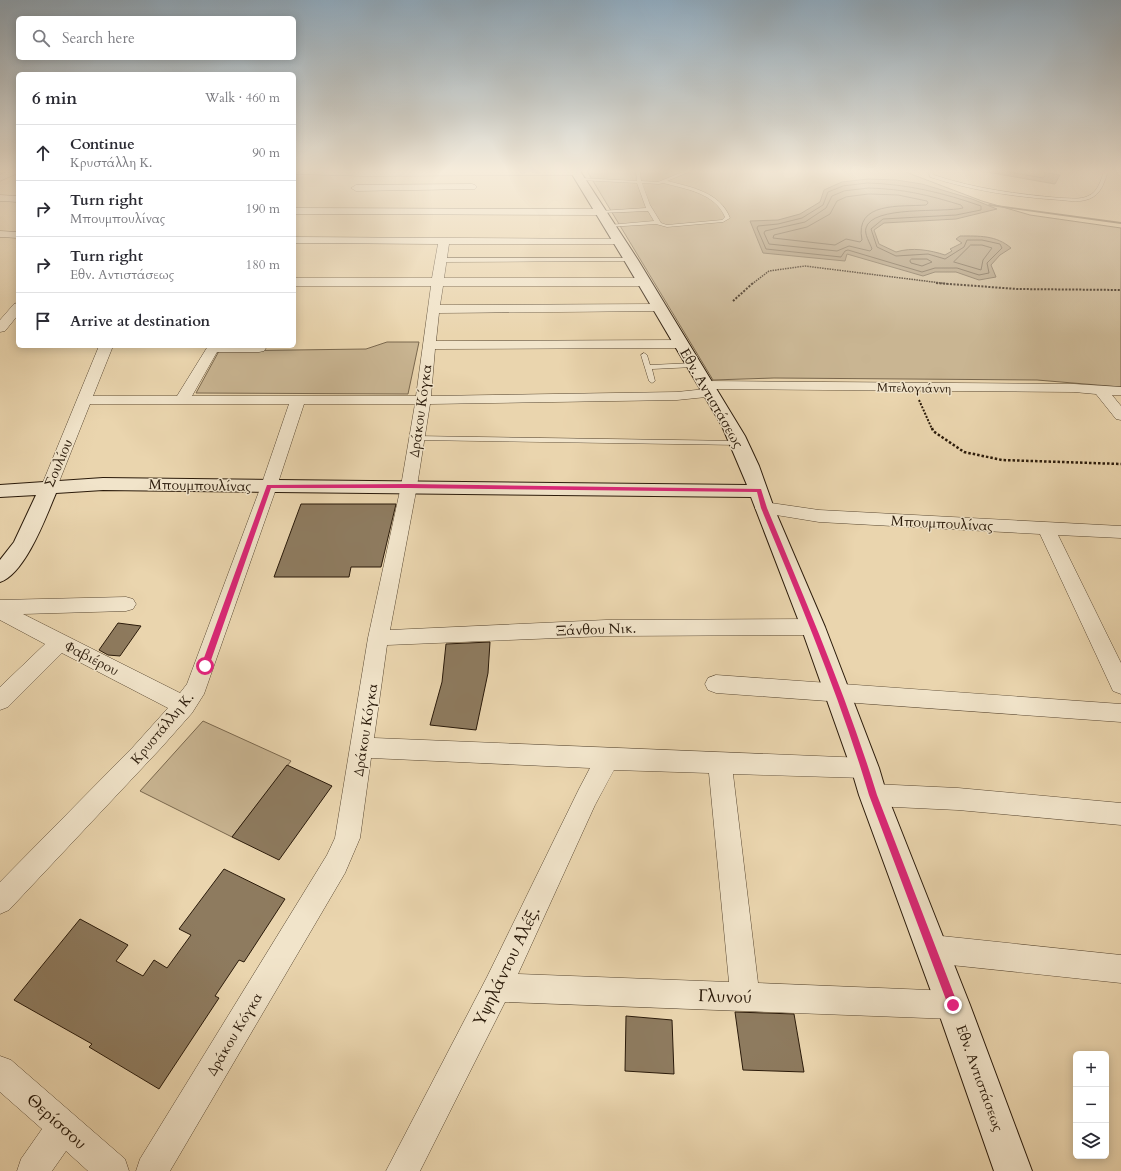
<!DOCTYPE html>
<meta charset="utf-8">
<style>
body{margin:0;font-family:Cardo,serif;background:#f7f7f7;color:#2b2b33}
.controls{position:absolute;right:12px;bottom:12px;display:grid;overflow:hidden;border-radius:6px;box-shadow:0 2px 10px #0003}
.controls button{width:36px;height:36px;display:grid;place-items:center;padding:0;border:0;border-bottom:1px solid #e1e1e2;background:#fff;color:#2b2b33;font:20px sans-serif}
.stop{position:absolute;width:12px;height:12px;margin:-9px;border:3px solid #db2777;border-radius:50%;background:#fff}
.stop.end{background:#db2777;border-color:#fff;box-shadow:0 1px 4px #0008}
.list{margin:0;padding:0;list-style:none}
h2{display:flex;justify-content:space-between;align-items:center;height:52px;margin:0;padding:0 16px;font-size:17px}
h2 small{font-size:13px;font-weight:400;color:#7c7c81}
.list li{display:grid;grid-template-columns:26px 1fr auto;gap:12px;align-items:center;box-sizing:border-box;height:56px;padding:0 16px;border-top:1px solid #e1e1e2}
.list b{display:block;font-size:15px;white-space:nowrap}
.list p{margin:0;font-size:13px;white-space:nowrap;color:#7c7c81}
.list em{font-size:13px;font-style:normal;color:#7c7c81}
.icon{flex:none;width:22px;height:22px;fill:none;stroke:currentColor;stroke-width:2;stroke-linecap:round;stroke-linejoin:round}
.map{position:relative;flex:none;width:1121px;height:1171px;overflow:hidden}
.search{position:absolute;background:#fff;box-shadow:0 2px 10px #0003;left:16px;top:16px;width:280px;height:44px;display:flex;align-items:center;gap:10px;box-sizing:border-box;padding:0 14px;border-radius:6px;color:#7c7c81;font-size:15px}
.panel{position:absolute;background:#fff;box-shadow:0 2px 10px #0003;left:16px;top:72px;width:280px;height:276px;border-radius:6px}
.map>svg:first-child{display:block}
</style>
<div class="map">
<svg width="1121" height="1171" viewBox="0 0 1121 1171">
<rect width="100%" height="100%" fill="#ead5ae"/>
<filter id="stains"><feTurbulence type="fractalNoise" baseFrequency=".005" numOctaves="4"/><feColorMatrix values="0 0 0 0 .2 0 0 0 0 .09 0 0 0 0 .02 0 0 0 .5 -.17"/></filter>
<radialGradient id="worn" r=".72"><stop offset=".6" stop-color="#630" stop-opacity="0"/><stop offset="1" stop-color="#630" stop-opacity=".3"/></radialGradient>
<path fill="#c9b592" stroke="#7a684e" d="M587,171H903L982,201L1030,215L1121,228V387L1037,380L774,378L713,380Z
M387,342H419L408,394L196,393L219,351L366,349Z
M203,721L291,761L232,837L140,791Z"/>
<path fill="#a99576" stroke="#76644b" d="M981,171H1037L1060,175L1055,184Z
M868,179L896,180L922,184L972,199L997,209L956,219L884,223L874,230L879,244L896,252C912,247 930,250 945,255L952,251L950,249L962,243L956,239L960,236C979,236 996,235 1011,248L1000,255L991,265L996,277L979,280L956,272H935L923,276L847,254L845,261L763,253L750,221L778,220L800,214L820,202L824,190L842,182Z"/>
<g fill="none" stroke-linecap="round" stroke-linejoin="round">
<path stroke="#6a5840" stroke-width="1" d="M1004,171L1043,178L1045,176L1044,171
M868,183C907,184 944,193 981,206V210L956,215L883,219L871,229L877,247L896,256L928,254L945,259L964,247L967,240H982L1000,244L1002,248L987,263L989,273L979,275L957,268H935L922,272L848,250L845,251L841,257L766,249L757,228L758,226L778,224L802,218L823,205L828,192L843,186Z
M869,188C904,189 928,195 961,205L963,208C944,213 872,205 866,228C864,234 870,243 872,249L870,251L849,246L837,251L769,244L764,233L765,231L805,222L826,208L832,196L844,191Z
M869,194L898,195L927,201L928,203L926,205C901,207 854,201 862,240L860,242L846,239L835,245L773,238L774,235L807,227L830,214L837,201L846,197Z
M971,245H982L992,248L983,260L981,270L954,262Z
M912,259H927L932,262L922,266L911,263L910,261Z"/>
<path fill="#76644b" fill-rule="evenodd" d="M989,204L1121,222V224L990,206L988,205Z"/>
</g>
<path fill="#8e7b5f" stroke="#2a1a0a" d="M301,504H396L381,567H351L349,577H274Z
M118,623L141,626L120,656L108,655L99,650Z
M490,642L488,673L476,730L430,725L442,682L446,644Z
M287,765L332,786L279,860L232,837Z
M224,869L285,899L244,962L239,960L215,996L219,998L159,1089L89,1047L92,1044L14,1000L80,919L128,945L116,961L143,976L154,960L167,968L191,935L179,929Z
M735,1012L794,1014L804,1072L743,1070Z
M626,1016L672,1020L674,1074L625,1071Z"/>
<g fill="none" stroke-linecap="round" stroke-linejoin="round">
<defs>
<path id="lane" d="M636,171H640L641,181L658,182L685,171H691L667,181C691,187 720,192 730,218L723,222L667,227L656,224L607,227V225H609L654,221L648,211L600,213L598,212L600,211L646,208L637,183L580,180L578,179L580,178L637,181ZM642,183L659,184L663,183C686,189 715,193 725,217L722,220L667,225L661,223L650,205Z
M929,171H934L932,172L934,175C976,189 1017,194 1061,198C1070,198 1080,200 1088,196C1098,192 1101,180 1104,171H1108C1105,180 1102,192 1093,197C1083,203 1071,201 1060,200C1015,197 973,191 930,177Z
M631,258L634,260L633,261L440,262L437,260L440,258Z
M644,353L647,355L650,365L694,363L697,365L694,367L652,369L655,381L652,383L649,381L641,355Z
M414,436L740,441L744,443L740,445L417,440L413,438Z"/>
<path id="street" d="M8,171H18V173L0,181V175Z
M294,171H579L580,172L575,175L365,176L295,174Z
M472,184L475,185L477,187L475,189L356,191L351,188L356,185Z
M0,195L18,196V202L0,201Z
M294,208L600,209L605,212L600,215L294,214Z
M0,231L18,232V238L0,237Z
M294,237L623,239L624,241L619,244H449L444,278H644L648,280L650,282L648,284L644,286H443L440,305L660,304L664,305L666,308L664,311L439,313L436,341L681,340L686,341L688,344L686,347L681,348L435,349L431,396L677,392L706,389L701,388L699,385L701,382L706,381L1074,384L1121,387V395H1112L1121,406V420L1116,419L1096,394L1074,392L714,389L718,393L716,396L677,400L430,404L417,486L390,630L606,620L813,619L820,622L823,627L820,632L813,635L606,636L387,645L374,738L865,758L873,761L877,768L873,775L865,778L733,774L758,983L953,991L963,995L967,1005L963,1015L953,1019L505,1002L420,1171H386L487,977L579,789L590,768L371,758L360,838L345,873L170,1171H136L140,1159L327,855L335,838L368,638L401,486L415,404H304L277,486L204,694L192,713L161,748L9,910L0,914V882L133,747L168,708L62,653L8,707L0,710V687L45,644L0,620V600L126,597L133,599L136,604L133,609L126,611L23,614L180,693L187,684L261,486L289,404H90L57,487L55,491L49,492L43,491L41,487L99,346H113L93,396H177L208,346H264L266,348L264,351L259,352H217L192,396H416L431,286H294V278H432L438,244L294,243ZM614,770L709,773L729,982L518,974L595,805Z
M18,303V315L5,331L0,332V320L14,304Z
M764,502L819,510L1121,526V538L1058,535L1121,663V694L1113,691L1040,534L819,522L758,512L755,508L758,504Z
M716,675L1121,704V722L716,693L708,690L705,684L708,678Z
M873,784L958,788L1121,803V825L958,810L873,806L865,803L861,795L865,787Z
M932,935L1121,955V983L932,963L922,959L918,949L922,939Z
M0,1056L11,1060L125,1159L129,1171H88L66,1151L52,1171H17L21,1159L42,1129L0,1092Z"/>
<path id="secondary" d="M570,171H580L638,260L745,436L759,466L774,508L825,627L879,768L887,795L970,1005L1032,1171H994L936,1005L859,795L851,768L801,627L751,497L103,490L56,493C46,517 25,574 0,582V560L14,542L36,495L0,497V485L103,478L747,485L722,426L624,260Z"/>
</defs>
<use href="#lane" stroke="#5a4933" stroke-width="1"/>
<use href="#street" stroke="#5a4933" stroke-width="1"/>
<use href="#secondary" stroke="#2a1a0a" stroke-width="2"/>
<path stroke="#2a1a0a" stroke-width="1.5" stroke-dasharray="1.5 1" stroke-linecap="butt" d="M752,284L769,271L805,266L949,284"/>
<path stroke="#2a1a0a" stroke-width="2" stroke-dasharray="2 1.5" stroke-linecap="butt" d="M936,283L1017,289L1121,290
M733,301L753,283
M919,400L932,429"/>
<path stroke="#2a1a0a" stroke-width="2.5" stroke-dasharray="2.5 2" stroke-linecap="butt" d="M932,428L933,431L964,452L1002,460L1121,464"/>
<use href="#lane" fill="#f1e4ca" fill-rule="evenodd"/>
<use href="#street" fill="#f1e4ca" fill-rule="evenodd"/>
<use href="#secondary" fill="#f1e4ca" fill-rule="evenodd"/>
</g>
<linearGradient id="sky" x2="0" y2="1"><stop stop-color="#8fa8ba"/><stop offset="0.51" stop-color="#f6ecdb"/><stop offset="1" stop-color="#f6ecdb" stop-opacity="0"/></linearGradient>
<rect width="1121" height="335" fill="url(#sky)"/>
<path fill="#db2777" d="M409,484L761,489L767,508C806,602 847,697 877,795L958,1005L957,1009L953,1010L950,1009L948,1005L869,795C840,697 800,602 761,508L757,492L409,488H271L209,666L208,668H202L201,666L267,485Z"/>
<g text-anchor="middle" stroke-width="3" stroke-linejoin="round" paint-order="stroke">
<g font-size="12" fill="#2a1a0a" stroke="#f1e4ca">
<text transform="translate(914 388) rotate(1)" y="4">Μπελογιάννη</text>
</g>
<g font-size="14" fill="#2a1a0a" stroke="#f1e4ca">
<text transform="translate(712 398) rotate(60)" y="5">Εθν. Αντιστάσεως</text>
<text transform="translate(420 411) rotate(-82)" y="5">Δράκου Κόγκα</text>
<text transform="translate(58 463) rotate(-67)" y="5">Σουλίου</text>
<text transform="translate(200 485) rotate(1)" y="5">Μπουμπουλίνας</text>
<text transform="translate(942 523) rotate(3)" y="5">Μπουμπουλίνας</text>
<text transform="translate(596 629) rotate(-2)" y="5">Ξάνθου Νικ.</text>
<text transform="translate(92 658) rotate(27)" y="5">Φαβιέρου</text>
<text transform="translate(162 728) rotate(-50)" y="5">Κρυστάλλη Κ.</text>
<text transform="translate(365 730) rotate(-81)" y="5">Δράκου Κόγκα</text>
<text transform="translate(234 1034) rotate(-59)" y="5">Δράκου Κόγκα</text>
<text transform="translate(980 1078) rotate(70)" y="5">Εθν. Αντιστάσεως</text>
</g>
<g font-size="17" fill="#2a1a0a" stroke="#f1e4ca">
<text transform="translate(506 966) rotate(-64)" y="6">Υψηλάντου Αλέξ.</text>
<text transform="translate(725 996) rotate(2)" y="6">Γλυνού</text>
<text transform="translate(57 1121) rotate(42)" y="6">Θερίσσου</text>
</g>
</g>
<rect width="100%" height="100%" filter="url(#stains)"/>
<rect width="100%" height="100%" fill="url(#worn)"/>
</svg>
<div class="controls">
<button>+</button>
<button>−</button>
<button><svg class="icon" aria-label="layers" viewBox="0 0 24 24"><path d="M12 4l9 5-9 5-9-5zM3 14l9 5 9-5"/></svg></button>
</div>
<div class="stop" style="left:205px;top:666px"></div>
<div class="stop end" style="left:953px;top:1005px"></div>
<div class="search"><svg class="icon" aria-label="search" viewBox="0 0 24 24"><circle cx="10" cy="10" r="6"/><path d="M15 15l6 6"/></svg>Search here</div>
<section class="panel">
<h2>6 min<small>Walk · 460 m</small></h2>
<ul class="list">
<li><svg class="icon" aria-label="ahead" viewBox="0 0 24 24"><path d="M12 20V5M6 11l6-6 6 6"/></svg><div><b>Continue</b><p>Κρυστάλλη Κ.</p></div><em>90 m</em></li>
<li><svg class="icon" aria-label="right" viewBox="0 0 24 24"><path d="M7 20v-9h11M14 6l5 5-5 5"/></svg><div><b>Turn right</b><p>Μπουμπουλίνας</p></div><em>190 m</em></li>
<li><svg class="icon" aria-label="right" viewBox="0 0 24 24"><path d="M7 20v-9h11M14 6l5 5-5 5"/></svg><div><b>Turn right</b><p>Εθν. Αντιστάσεως</p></div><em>180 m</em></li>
<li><svg class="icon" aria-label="arrive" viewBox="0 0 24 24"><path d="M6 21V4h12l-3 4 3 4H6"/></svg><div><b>Arrive at destination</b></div></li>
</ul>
</section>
</div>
